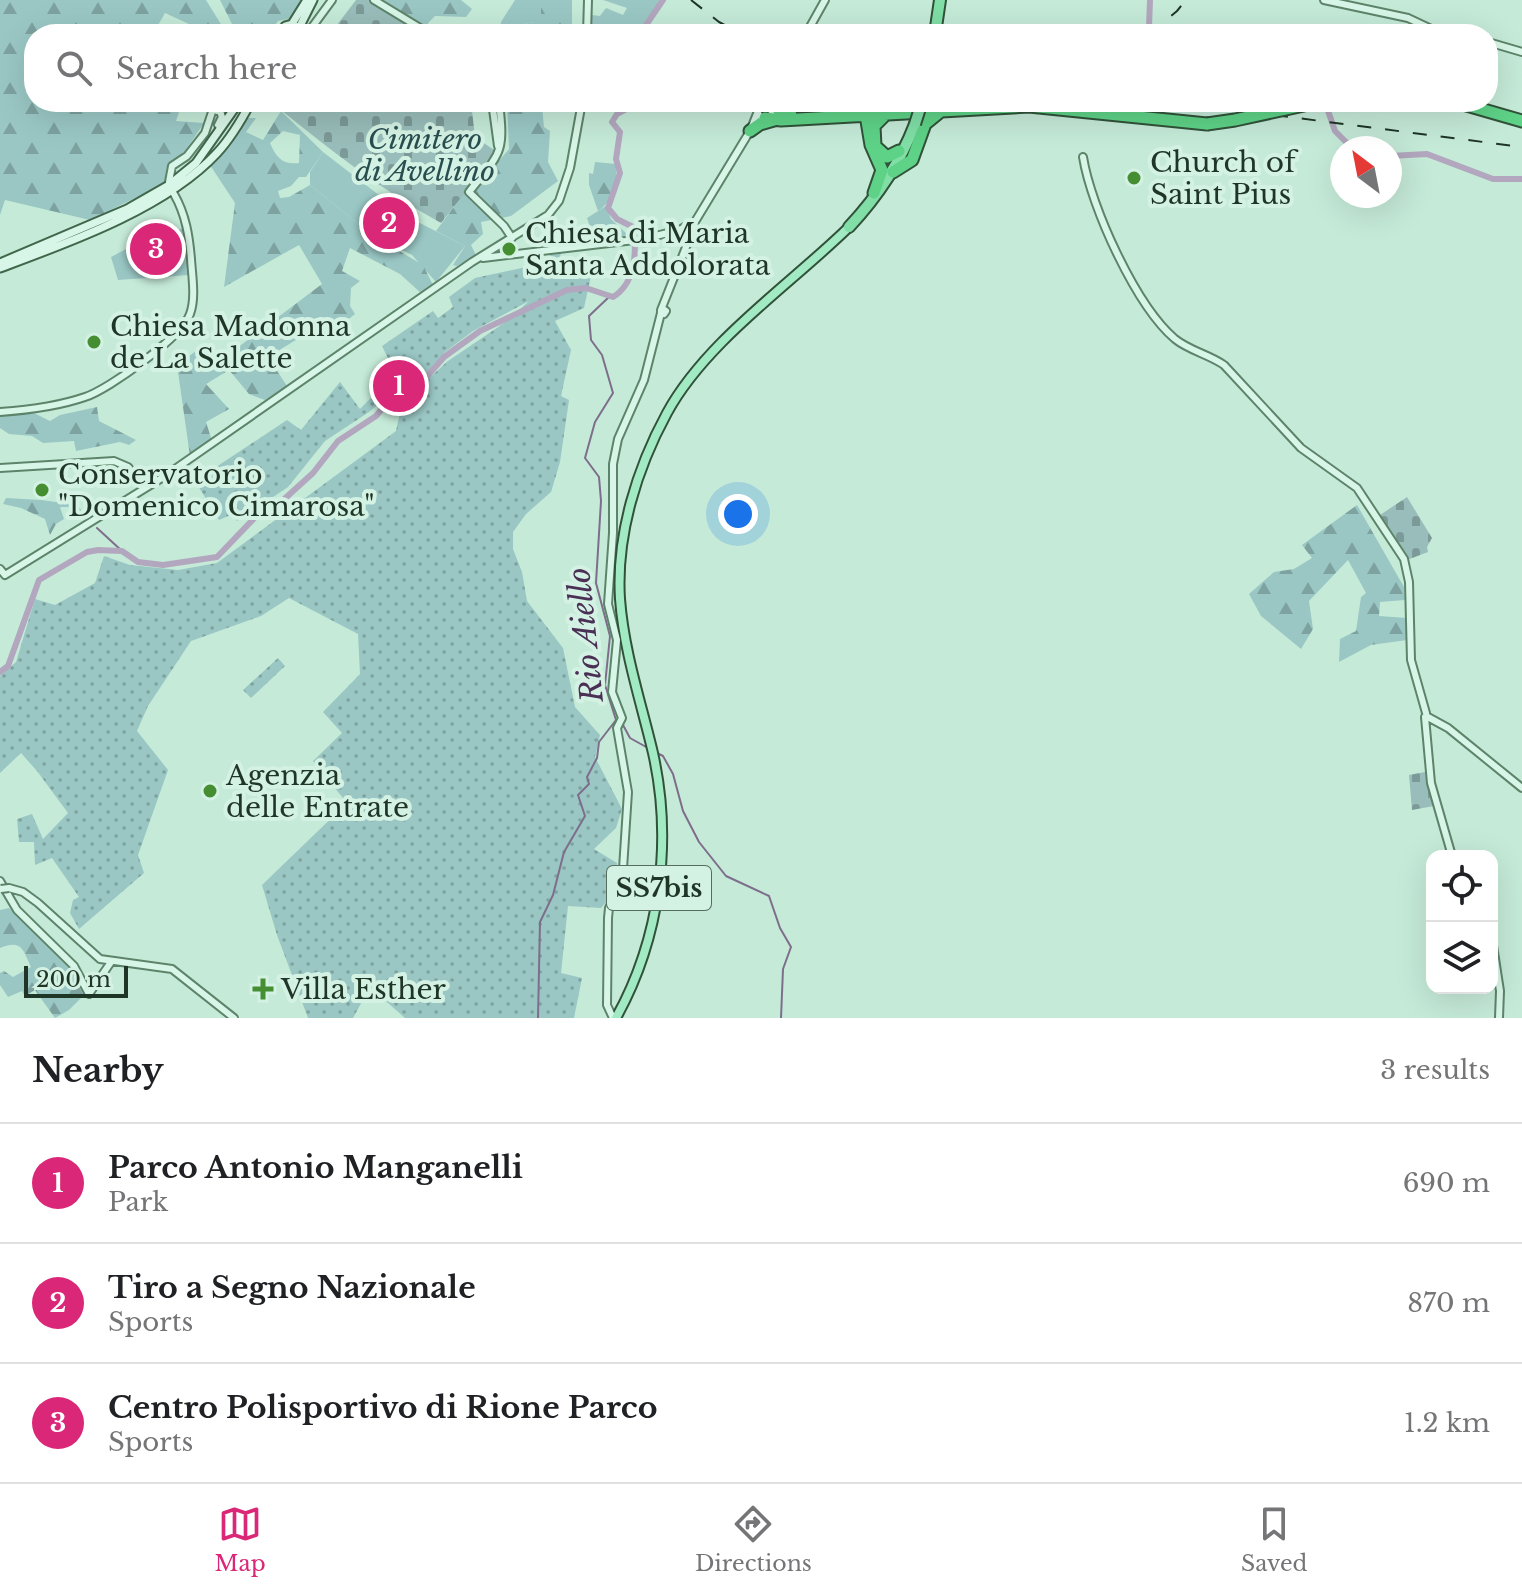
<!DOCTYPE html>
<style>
body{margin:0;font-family:"Libre Baskerville",serif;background:#f6f6f6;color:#202124}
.controls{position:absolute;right:24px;bottom:24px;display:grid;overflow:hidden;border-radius:16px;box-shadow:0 8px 32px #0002}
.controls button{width:72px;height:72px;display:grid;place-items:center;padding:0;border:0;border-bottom:2px solid #e0e0e0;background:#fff;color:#202124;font:40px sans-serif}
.compass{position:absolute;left:1330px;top:136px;width:72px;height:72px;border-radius:50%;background:#fff;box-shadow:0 8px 32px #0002;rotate:328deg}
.scale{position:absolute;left:24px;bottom:20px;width:104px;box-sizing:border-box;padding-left:8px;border:4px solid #1f3526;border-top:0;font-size:22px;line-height:28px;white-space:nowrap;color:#1f3526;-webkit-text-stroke:6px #d4f2e4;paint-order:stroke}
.you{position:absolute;left:738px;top:514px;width:28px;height:28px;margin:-20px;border:6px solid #fff;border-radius:50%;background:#1a73e8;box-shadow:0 0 0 12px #1a73e833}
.badge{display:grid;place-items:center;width:52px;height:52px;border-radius:50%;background:#db2777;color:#fff;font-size:26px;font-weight:700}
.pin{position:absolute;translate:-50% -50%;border:4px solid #fff;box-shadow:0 2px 8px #0006}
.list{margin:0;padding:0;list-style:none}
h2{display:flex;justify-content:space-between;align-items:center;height:104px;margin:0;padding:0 32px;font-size:34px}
h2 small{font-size:26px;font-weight:400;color:#757577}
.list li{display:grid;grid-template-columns:52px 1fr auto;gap:24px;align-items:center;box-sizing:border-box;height:120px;padding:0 32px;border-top:2px solid #e0e0e0}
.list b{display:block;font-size:30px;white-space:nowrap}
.list p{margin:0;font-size:26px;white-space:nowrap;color:#757577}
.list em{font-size:26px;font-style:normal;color:#757577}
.icon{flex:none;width:44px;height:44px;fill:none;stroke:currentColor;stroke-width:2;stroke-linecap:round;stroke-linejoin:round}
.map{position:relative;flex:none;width:1522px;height:1018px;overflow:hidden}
.search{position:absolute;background:#fff;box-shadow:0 8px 32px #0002;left:24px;right:24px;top:24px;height:88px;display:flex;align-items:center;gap:20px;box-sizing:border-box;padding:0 28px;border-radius:32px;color:#757577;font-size:30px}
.sheet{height:464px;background:#fff}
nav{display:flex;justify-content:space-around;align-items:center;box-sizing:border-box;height:112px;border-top:2px solid #e0e0e0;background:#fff;font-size:22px;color:#757577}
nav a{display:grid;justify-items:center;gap:4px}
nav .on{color:#db2777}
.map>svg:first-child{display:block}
</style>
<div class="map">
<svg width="1522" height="1018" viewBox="0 0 1522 1018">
<defs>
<pattern id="forest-firs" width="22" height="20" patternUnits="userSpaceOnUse" patternTransform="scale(2)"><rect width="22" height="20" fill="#9ac7c4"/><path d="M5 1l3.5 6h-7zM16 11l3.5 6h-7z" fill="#7da29f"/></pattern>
<pattern id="cemetery-stones" width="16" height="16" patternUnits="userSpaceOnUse" patternTransform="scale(2)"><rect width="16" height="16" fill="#99bdba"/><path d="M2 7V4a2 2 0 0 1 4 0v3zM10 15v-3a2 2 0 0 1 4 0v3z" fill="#7c9a97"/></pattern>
<pattern id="park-dots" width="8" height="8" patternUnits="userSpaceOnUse" patternTransform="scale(2)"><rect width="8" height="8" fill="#9ac7c4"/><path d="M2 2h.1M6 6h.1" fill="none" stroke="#7da29f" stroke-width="1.8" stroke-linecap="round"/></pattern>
</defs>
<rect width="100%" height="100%" fill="#c5ead8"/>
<path fill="#9ac7c4" d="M515,0H541V15L534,22L500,29L501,22Z
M603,0H663L640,34H601L600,27L592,26V15L600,16L606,8L623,15L627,8Z
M323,152L406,216L465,246L436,282L412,255L372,235L310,185V172Z
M606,206L611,219L630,237L584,240L591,230L587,218Z
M182,229L189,275L118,280L111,257L143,240Z"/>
<path fill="url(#forest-firs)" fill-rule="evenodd" d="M0,0H206L227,34H220L203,24H189L165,13L153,34H34V102H212L208,108L180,109L176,121L204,123L183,154L166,169V183L90,220L5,200L0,215Z
M220,0H303L294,18L278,21L268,34H237Z
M383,0H461L472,9L466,17L435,16L425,26Z
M541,0H572V34H497L500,29L534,22L532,14H541Z
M507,102H547L542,106L544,127L550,131L548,162L558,181L511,216L481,222L483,234L471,245L476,255L457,266L453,265L465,246L436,231L464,193L469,196L509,149Z
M281,111L323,152L306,177H299L291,186L278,191L280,198L289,197L310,185L372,235L423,265L433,285L422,294L400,274L350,248L342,271L360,281L351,288L350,306L355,314L335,330L327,321L268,357L287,386L265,400L249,394L229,370L206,384L229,409L206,422L212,441L190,456L177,365L204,345L216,364L322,284L299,245L224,287L235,203L210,165L230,143L245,118H256L246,132L263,140ZM283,131L300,135L299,163C282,165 276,157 270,143Z
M595,162L616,164C618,180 613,202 598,211L589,185V173L593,174Z
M97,407L99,421L136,440L129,445L120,442L76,451L74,441L43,443L32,436L9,434L0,428V413L30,411L50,421L60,415Z
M6,498L41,500L78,505L83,514L76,519L68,507H60L64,519L56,524L50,535L45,519L21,508L3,504Z
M1357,505L1404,587L1405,600L1380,602L1379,616L1407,618V640L1371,645L1339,662L1340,639L1356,631L1361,597L1366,593L1348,560L1309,601L1313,629L1301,649L1261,616L1249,594L1274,572L1294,569L1312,558L1302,545Z
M9,908L72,968L85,994L69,1010L55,1018L35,990L25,996L22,991L8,997L0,985V973L4,971L13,977L31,967C23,950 22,939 0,948V910Z"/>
<path fill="url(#cemetery-stones)" d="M356,0H369L424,34H330Z
M280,102H471L475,137L497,152L441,223C381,190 329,149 276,106Z
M1407,497L1432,538L1427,547L1428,552L1407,560L1380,515Z
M1425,772L1434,806L1412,810L1409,775Z"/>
<path fill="url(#park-dots)" d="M562,252L557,262L559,266L567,265L568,259L577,258L585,269L592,271L584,308L555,321L571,350L561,396L569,400L560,462L551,492L526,514L513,532V549L522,572L527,601L563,648L575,707L600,735L595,757L622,809L616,828L594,849L617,863L615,892L601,908L568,906L561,973L582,978L574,1018H405L370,987L353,1018H308L277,935L262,885L347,803L313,761L342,733L323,712L360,674L358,634L289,598L261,616L191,641L148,706L137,731L168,770L138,855L144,873L79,929L70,913L73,900L79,897L52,858L35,865L34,842H19L17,819L32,814L43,839L68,813L37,771L21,753L0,773V676L16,662L35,599L55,605L95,583L104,556L130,565L178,570L217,563L396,431L402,403L448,361L507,321L529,301L473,331L445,352L411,390L389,395L369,412L325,441L288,487L237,521L233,514L219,520L195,481L287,420L301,430L340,382L360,409L395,373L382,346L433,311L438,318L453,307L449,297L475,278L540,264L548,261L551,253Z
M278,658L285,666L251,698L243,690Z"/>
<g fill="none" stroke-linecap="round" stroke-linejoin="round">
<path stroke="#7e6e8b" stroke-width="2" d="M610,296L589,316L591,340L602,355L613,393L595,422L585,458L599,477L601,501L596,583L610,636L605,685L616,720L623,725L630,738L648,748
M97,528L122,551
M657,753L663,756L673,774L683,811L699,842L726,876L769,896L780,928L791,947L783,969L781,1018
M538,1018L540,922L553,895L564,852L585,816L578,795L589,784L587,777L597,758L599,742L616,720"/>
<path stroke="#b2a7be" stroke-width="6" d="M1150,0L1149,27L1152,34
M640,34L663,0
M1325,102L1335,131L1352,148
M1390,156L1427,154L1493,179H1522
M0,672L8,666L39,580L87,552L98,550L122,551L138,562L163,565L217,557L267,505L281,502L313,473L338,441L376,416L388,402L410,396L444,357L480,331L567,290L586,288L613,297C636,283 637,251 633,227L617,219L608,208L620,173L616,159L620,132L612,122L617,114L628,108V102"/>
<defs>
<path id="tertiary" d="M374,0L430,34
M1324,0L1408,18L1442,34
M273,34L283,31
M307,34L332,0
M587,34L588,0
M806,34L825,0
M1488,42L1522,52
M215,102L214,106L217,111L223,109L229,102
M492,102L498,146
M499,102C505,154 501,152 469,192L504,226L512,238
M758 111a7 7 0 1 1 14 0a7 7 0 1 1-14 0Z
M218,125L222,117L220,111
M1083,157C1091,207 1136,306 1175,339C1190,351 1208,354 1224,365L1301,448L1357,488L1404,559L1409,582L1411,660L1426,713
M169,182L172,166L187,156L205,133L214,106
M693,225L750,131L758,111
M483,258L643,239L680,230L686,226
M663,309L666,311L664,314L661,312Z
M661,310L692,232
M0,412C28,410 59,406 85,397C108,390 183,336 190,314C196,298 192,276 191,259C189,236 186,215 174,194
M0,468L114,461L128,467L143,488
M0,569L5,575L165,476L472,262L548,215L559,201L570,168L582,102
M1426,716L1448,728L1522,788
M1425,717L1431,783L1452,856
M0,881L17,910L74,966L89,994L111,962
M9,888L23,892L38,903L100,959L172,969L234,1018
M1492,939L1500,991L1499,1018
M613,1018L607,1005L608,918L609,908L622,884L628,792L617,728L622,718L612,692L617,640L608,604L613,533V464L618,439L644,380L661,313"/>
<path id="secondary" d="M292,24L307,0
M299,28L313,0
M283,34L285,26L292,24L299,28L300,34
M0,263L127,209L169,185L196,163L239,102
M0,268C70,242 166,208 217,153C230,139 242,119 251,102"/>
<path id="primary" d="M616,1018C660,939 673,842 653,753C641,702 624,652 620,599C616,535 637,468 667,413C706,341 791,284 849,227"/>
<path id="trunk" d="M935,34L940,0
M849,227C878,196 900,163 915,124"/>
<path id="motorway" d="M773,102L780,112L791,115
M1456,102L1522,121
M866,115L871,145L882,170L874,193
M885,115L874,126L875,146L887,157L899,151
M765,118L781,120L1029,106L1207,124
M750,131L760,124L774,120
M893,172L912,160L925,124L941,111"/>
</defs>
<use href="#tertiary" stroke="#5d846a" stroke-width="10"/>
<use href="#secondary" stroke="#40664b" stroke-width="11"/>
<use href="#primary" stroke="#315239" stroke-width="12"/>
<use href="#trunk" stroke="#315239" stroke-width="14"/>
<use href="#motorway" stroke="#315239" stroke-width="15"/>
<use href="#tertiary" stroke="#d8f6e7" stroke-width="6"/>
<use href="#secondary" stroke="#d8f6e7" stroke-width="7"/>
<use href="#primary" stroke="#a1eac4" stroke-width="8"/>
<use href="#trunk" stroke="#80dea6" stroke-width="10"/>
<use href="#motorway" stroke="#5ed287" stroke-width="11"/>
<path stroke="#1f3526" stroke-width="2" stroke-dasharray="14 14" stroke-linecap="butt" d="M691,0L719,22L742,34
M1150,34L1177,11L1186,0
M1173,102L1243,111
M1274,115L1522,147"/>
<defs>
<path id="tertiary-bridge" d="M1,889L9,888"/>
<path id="trunk-bridge" d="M915,124L922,102"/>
<path id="motorway-bridge" d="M1207,124L1235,120L1318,102"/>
</defs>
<use href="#tertiary-bridge" stroke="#5d846a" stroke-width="10" stroke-linecap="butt"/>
<use href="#trunk-bridge" stroke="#315239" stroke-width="14" stroke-linecap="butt"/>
<use href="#motorway-bridge" stroke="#315239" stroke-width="15" stroke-linecap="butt"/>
<use href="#tertiary-bridge" stroke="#d8f6e7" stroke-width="6"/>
<use href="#trunk-bridge" stroke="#80dea6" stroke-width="10"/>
<use href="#motorway-bridge" stroke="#5ed287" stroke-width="11"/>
</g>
<g fill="#458e32" stroke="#d4f2e4" stroke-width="3">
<circle cx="1134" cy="178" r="8"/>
<circle cx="509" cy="249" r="8"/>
<circle cx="94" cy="342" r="8"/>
<circle cx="42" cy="490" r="8"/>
<circle cx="210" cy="791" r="8"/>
<path d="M259 977h8v8h8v8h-8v8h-8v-8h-8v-8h8z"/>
</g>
<g text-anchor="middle" stroke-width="8" stroke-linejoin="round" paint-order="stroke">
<rect fill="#d4f2e4" stroke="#556e5f" stroke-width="2" x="607" y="866" width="104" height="44" rx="6"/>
<g font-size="26" font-weight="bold" fill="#1f3526">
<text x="659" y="897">SS7bis</text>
</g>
<g font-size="28" font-style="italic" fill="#284e50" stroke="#d4f2e4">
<text x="425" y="149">Cimitero<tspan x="425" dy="32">di Avellino</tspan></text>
</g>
<g font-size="28" fill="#1f3526" stroke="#d4f2e4" text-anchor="start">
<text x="1150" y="172">Church of<tspan x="1150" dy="32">Saint Pius</tspan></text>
<text x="525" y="243">Chiesa di Maria<tspan x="525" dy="32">Santa Addolorata</tspan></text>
<text x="110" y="336">Chiesa Madonna<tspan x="110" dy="32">de La Salette</tspan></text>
<text x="58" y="484">Conservatorio<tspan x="58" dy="32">"Domenico Cimarosa"</tspan></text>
<text x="226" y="785">Agenzia<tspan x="226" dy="32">delle Entrate</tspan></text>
<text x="281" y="999">Villa Esther</text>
</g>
<g font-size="30" font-style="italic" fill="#4a3054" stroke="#d4f2e4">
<text transform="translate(586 635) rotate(-96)" y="10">Rio Aiello</text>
</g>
</g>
</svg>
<div class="controls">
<button><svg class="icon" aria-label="locate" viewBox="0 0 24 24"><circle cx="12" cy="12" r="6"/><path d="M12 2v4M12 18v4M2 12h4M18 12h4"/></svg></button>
<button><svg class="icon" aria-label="layers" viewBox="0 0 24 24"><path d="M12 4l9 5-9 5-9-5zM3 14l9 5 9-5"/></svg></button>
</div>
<svg class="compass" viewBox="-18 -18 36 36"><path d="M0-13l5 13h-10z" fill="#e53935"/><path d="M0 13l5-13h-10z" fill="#757577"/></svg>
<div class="scale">200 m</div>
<div class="you"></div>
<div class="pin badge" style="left:399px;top:386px">1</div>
<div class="pin badge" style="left:389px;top:223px">2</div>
<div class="pin badge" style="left:156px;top:249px">3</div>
<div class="search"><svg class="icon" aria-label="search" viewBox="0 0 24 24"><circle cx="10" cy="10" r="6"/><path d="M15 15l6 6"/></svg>Search here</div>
</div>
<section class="sheet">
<h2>Nearby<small>3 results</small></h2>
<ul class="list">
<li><span class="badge">1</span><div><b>Parco Antonio Manganelli</b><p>Park</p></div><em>690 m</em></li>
<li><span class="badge">2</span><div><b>Tiro a Segno Nazionale</b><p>Sports</p></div><em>870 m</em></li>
<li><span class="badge">3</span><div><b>Centro Polisportivo di Rione Parco</b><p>Sports</p></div><em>1.2 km</em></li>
</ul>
</section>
<nav>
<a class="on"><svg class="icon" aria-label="map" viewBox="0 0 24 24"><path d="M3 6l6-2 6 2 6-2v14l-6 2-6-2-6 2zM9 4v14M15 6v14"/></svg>Map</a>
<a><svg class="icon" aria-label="directions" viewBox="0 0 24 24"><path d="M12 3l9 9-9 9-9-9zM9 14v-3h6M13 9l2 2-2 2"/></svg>Directions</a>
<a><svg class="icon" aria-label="saved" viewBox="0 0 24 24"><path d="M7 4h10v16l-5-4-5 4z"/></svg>Saved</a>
</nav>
